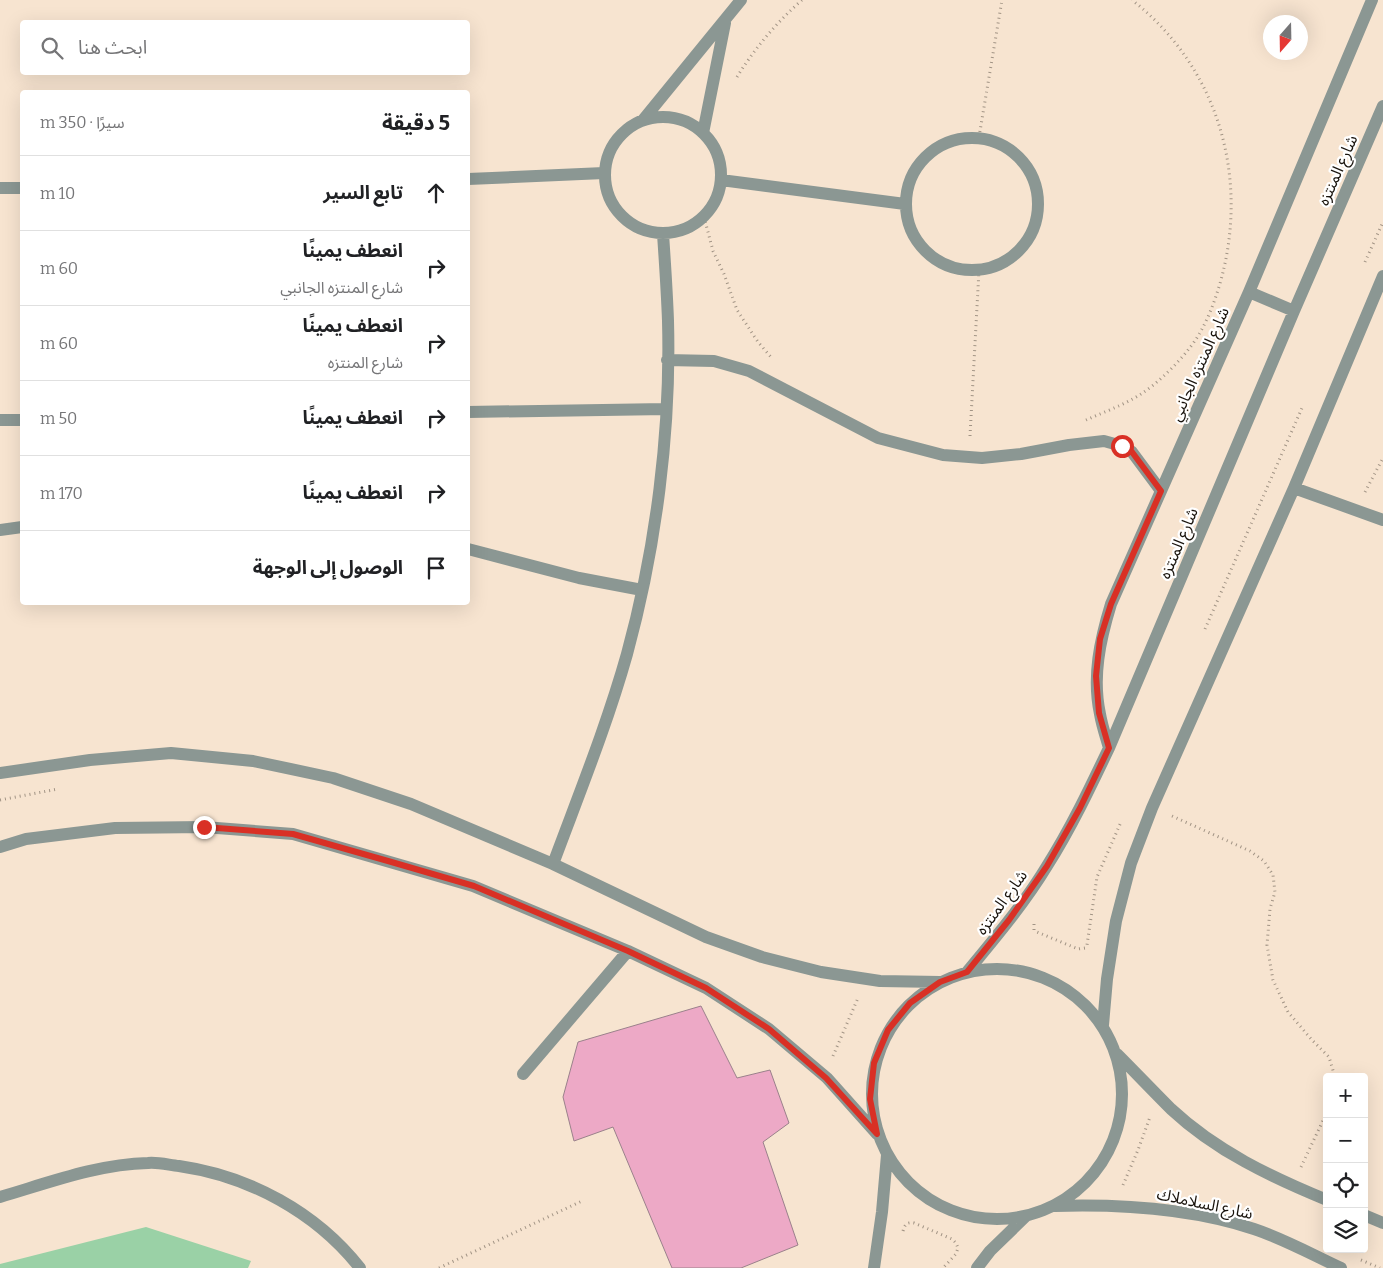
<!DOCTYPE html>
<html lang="ar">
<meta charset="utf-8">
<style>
body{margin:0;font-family:Bitter,"Noto Sans Arabic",serif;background:#f2f2f2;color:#202124;direction:rtl}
.controls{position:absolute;right:15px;bottom:15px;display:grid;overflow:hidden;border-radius:5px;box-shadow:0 5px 20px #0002}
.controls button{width:45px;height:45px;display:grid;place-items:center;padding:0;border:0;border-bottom:1px solid #e0e0e0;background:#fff;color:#202124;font:25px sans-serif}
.compass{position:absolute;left:1263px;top:15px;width:45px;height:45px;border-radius:50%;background:#fff;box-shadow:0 5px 20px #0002;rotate:200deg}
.stop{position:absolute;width:15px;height:15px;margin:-11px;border:4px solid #d93025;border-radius:50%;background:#fff}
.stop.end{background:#d93025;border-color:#fff;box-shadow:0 1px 5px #0008}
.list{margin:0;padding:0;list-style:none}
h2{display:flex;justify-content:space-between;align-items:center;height:65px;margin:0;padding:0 20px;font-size:21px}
h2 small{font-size:16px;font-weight:400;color:#757577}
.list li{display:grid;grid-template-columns:32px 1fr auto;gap:15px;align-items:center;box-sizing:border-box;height:75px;padding:0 20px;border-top:1px solid #e0e0e0}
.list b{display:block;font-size:19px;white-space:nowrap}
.list p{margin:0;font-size:16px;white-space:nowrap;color:#757577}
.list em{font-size:16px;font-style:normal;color:#757577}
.icon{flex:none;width:28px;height:28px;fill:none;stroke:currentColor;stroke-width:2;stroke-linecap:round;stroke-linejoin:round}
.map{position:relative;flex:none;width:1383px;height:1268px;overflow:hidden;direction:ltr}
.search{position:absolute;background:#fff;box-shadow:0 5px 20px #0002;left:20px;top:20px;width:450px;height:55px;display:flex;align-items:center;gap:12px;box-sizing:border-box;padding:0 18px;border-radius:5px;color:#757577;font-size:19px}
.panel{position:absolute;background:#fff;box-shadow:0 5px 20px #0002;left:20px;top:90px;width:450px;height:515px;border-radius:5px;direction:rtl}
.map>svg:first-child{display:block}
</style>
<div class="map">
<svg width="1383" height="1268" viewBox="0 0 1383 1268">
<rect width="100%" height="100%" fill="#f7e4d0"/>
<path fill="#9ad1a6" d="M146,1227L251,1261L248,1268H0V1264Z"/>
<path fill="#eda9c6" stroke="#9a818b" d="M701,1006L737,1078L770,1070L789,1123L763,1142L798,1245L741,1268H672L613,1127L574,1141L563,1097L578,1042Z"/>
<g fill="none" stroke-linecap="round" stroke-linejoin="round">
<path stroke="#a29485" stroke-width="3" stroke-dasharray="1 4" stroke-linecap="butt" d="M737,77C755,48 776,23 802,0
M979,137L1002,0
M704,217L713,251L724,274L737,310L758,342L771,357
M1365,262L1383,222
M1086,420C1104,412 1124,405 1141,394C1158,383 1175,366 1188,350C1206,329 1218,294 1224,268C1247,167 1214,64 1132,0
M970,436L979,270
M1365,492L1383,458
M1205,629L1302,408
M0,800L58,789
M1172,816L1250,851L1264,861L1273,875L1275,892L1270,909L1267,945L1273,980L1288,1012L1312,1040L1329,1057L1335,1077
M1034,924V930L1037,932L1078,949L1085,948L1087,945L1097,877L1121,822
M833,1056L858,998
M1301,1167L1327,1112
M1123,1185L1138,1150L1150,1117
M903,1231C905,1224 907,1222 914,1223L952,1239L956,1243L958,1248L956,1254L943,1268
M1361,1260L1380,1268
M439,1268L582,1201"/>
<path stroke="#8b9793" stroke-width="12" d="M605 175a58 58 0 1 1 116 0a58 58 0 1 1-116 0Z
M643,120L741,0
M703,133L725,23
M906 204a66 66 0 1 1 132 0a66 66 0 1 1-132 0Z
M468,179L604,173
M721,180L905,204
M0,188H22
M1249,292L1294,311
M667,360L714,361L749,371L878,438L943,455L982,458L1021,454L1069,445L1104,441L1122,446L1132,452L1161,491
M468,412L666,409
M0,420H22
M1294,488L1383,520
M0,530L22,527
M468,549L579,578L642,590
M1109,748C1106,737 1102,726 1100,714C1092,677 1100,640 1111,604L1249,292L1372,0
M0,773L90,760L171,753L253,761L333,778L411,804L553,864L706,937L762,957L821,972L880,981L940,982
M0,847L26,839L115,828L204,827L293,834L473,886L628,951L706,988L769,1029L827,1078L877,1134
M553,864C579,794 607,725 627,654C656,548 671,431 668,321C667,292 665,263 663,234
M872 1094a125 125 0 1 1 250 0a125 125 0 1 1-250 0Z
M967,972C995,938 1024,904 1047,866C1071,828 1090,788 1109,748L1294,311L1383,106
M1103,1025L1107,979L1116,921L1131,863L1152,808L1294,488L1383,276
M1117,1054C1135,1072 1153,1091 1171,1109C1216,1151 1271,1177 1327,1200
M523,1074L628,951
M0,1197C48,1183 98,1164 148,1163C158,1162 169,1165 179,1166C249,1176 316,1212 360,1268
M1055,1206C1122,1204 1190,1208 1254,1229C1284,1239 1313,1255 1341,1268
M1364,1215L1383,1223
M874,1268L882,1212L887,1155
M977,1268L990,1251L1026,1216"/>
</g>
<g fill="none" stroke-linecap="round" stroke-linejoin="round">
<path stroke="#d93025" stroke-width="6" d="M204,827L293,834L388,861L474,886L628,951L706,988L769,1029L826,1078L877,1134L870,1099L874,1063L888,1030L910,1003L940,982L967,972L1009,920L1047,866L1080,808L1109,748L1099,713L1096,676L1100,639L1111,604L1161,491L1132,452L1122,446"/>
</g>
<g text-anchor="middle" stroke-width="4.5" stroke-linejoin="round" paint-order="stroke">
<g font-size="16" fill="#19130c" stroke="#fff">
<text transform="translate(1337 170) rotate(-66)" y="6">شارع المنتزه</text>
<text transform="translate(1199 364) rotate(-66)" y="6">شارع المنتزه الجانبي</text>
<text transform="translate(1178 543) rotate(-67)" y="6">شارع المنتزه</text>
<text transform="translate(1001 902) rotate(-54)" y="6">شارع المنتزه</text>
<text transform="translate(1205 1203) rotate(12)" y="6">شارع السلاملاك</text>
</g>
</g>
</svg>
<div class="controls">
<button>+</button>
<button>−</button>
<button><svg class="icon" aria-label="locate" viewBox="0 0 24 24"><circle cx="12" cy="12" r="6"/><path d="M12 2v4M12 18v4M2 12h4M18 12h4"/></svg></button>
<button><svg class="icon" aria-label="layers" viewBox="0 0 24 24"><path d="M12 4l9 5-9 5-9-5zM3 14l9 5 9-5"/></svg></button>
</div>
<svg class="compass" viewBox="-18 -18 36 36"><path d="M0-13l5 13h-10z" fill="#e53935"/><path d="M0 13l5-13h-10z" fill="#757577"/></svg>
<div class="stop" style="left:1122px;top:446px"></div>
<div class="stop end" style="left:204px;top:827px"></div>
<div class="search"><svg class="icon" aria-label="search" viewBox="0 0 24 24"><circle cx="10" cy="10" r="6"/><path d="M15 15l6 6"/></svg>ابحث هنا</div>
<section class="panel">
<h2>5 دقيقة<small>سيرًا · 350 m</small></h2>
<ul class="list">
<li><svg class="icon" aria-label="ahead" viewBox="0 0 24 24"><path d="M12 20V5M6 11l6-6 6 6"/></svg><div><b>تابع السير</b></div><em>10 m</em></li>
<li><svg class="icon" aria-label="right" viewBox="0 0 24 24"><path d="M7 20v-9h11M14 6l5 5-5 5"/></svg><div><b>انعطف يمينًا</b><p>شارع المنتزه الجانبي</p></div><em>60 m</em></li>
<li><svg class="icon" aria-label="right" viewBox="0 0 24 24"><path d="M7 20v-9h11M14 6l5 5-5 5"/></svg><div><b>انعطف يمينًا</b><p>شارع المنتزه</p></div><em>60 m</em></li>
<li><svg class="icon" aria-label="right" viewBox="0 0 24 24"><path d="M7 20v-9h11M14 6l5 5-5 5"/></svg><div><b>انعطف يمينًا</b></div><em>50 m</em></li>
<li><svg class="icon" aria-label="right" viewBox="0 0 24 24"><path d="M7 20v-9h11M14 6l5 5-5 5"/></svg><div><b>انعطف يمينًا</b></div><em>170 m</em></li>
<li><svg class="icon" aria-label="arrive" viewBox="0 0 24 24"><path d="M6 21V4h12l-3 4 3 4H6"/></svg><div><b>الوصول إلى الوجهة</b></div></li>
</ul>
</section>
</div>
